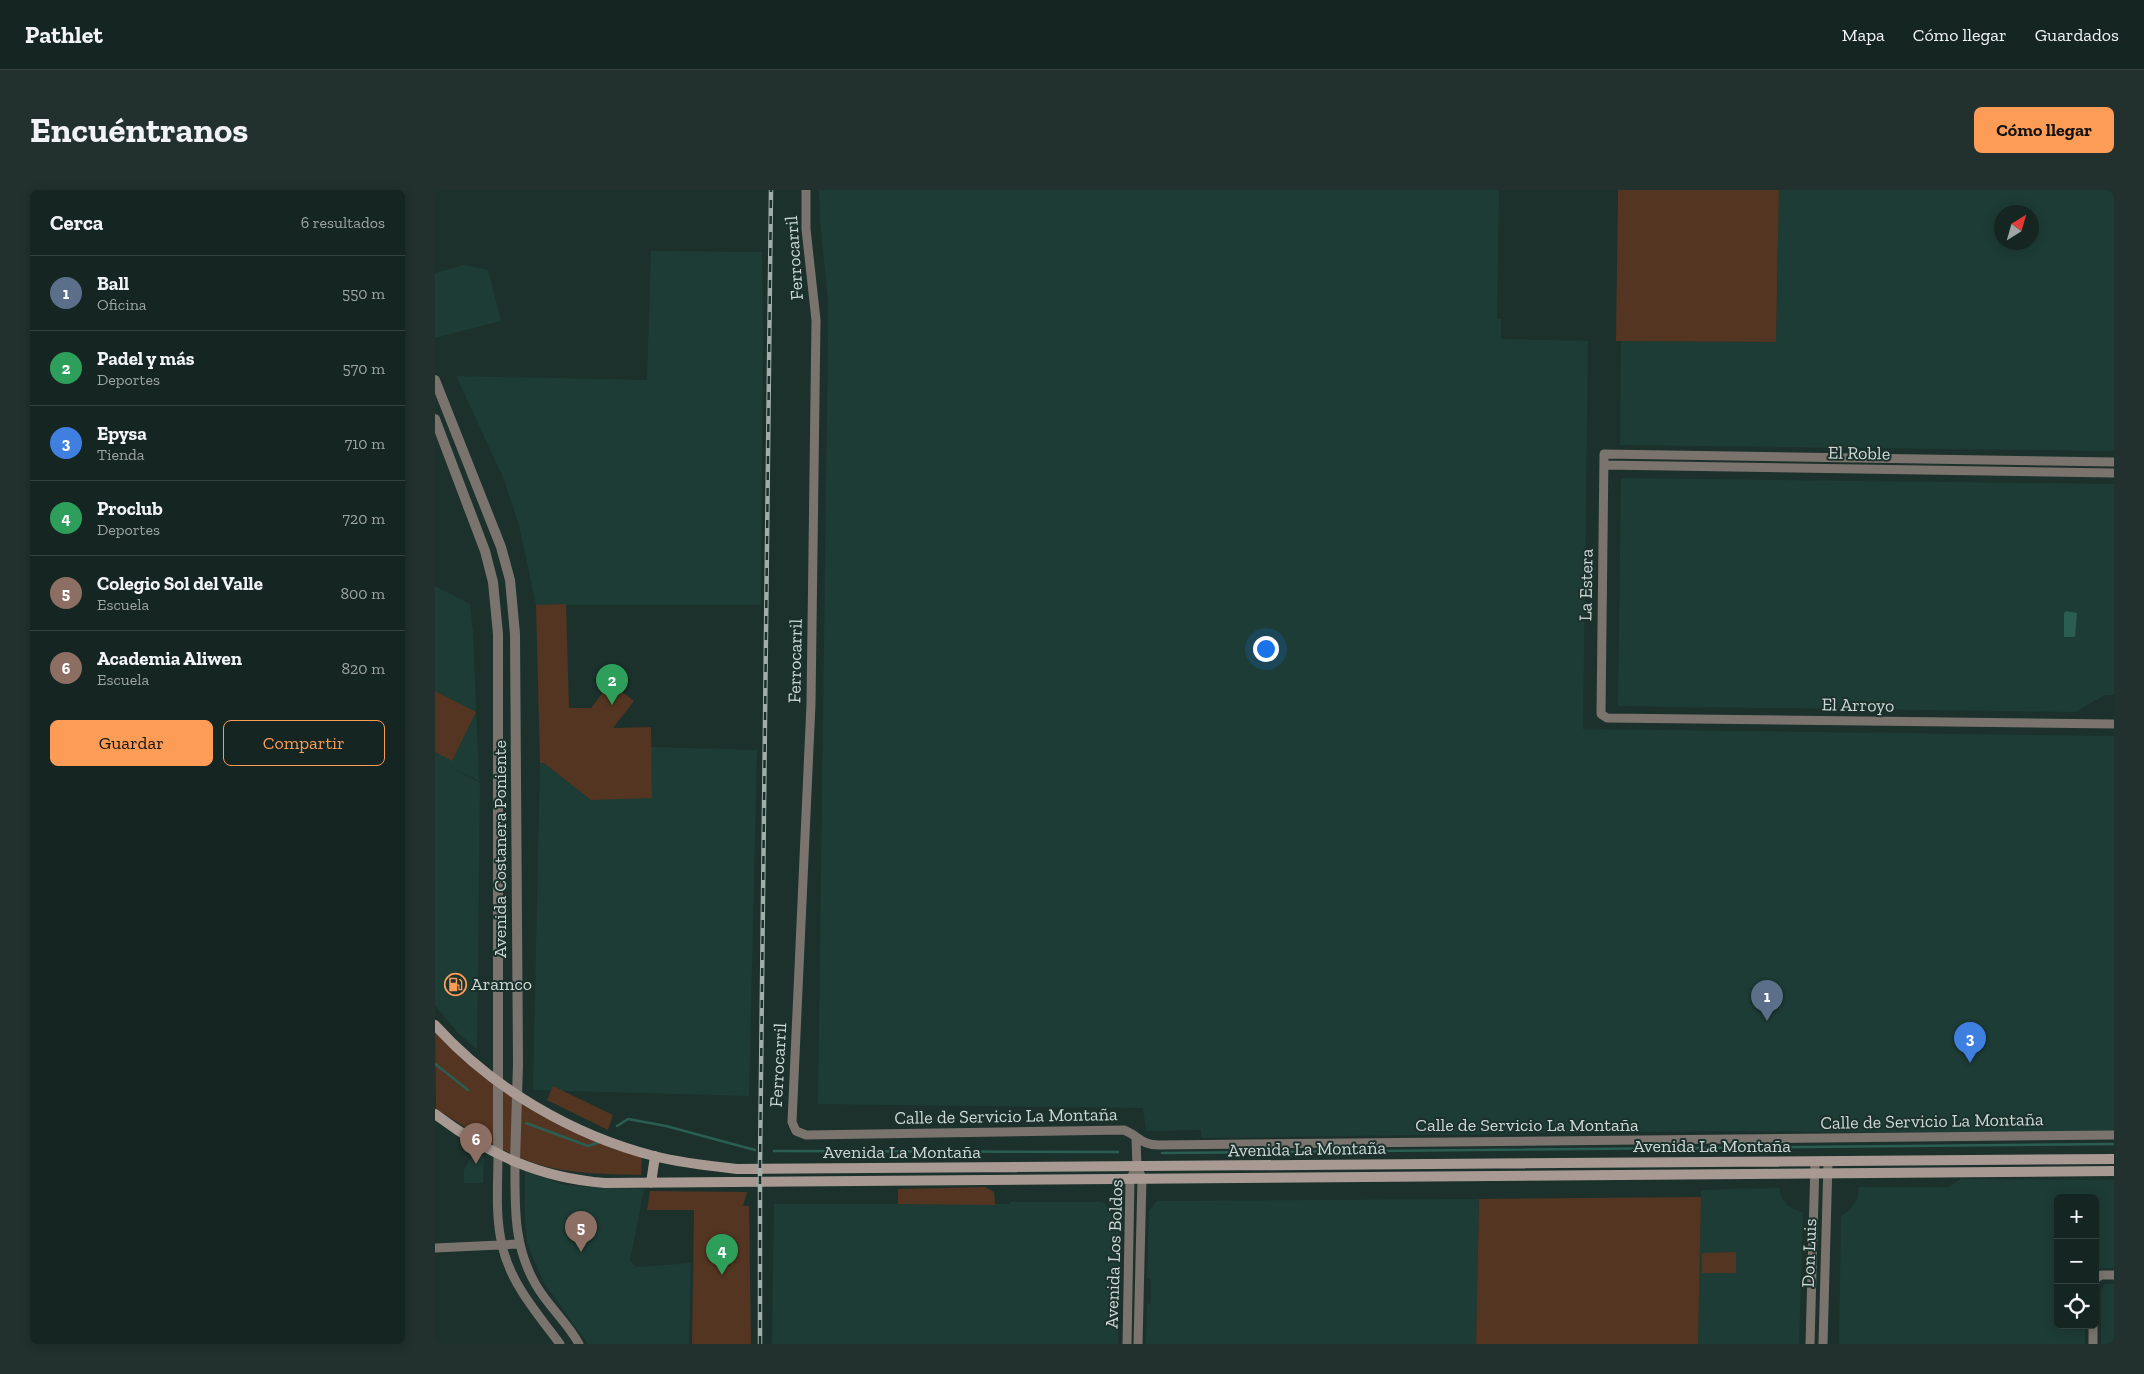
<!DOCTYPE html>
<html lang="es">
<meta charset="utf-8">
<style>
body{margin:0;font-family:"Zilla Slab",serif;background:#22312e;color:#f1f3f6}
.controls{position:absolute;right:15px;bottom:15px;display:grid;overflow:hidden;border-radius:8px;box-shadow:0 2px 12px #0003}
.controls button{width:45px;height:45px;display:grid;place-items:center;padding:0;border:0;border-bottom:1px solid #34423f;background:#152521;color:#f1f3f6;font:25px sans-serif}
.compass{position:absolute;left:1559px;top:15px;width:45px;height:45px;border-radius:50%;background:#152521;box-shadow:0 2px 12px #0003;rotate:37deg}
.you{position:absolute;left:830px;top:458px;width:18px;height:18px;margin:-12px;border:4px solid #fff;border-radius:50%;background:#1a73e8;box-shadow:0 0 0 8px #1a73e833}
.badge{display:grid;place-items:center;width:32px;height:32px;border-radius:50%;background:#fd9c56;color:#fff;font-size:16px;font-weight:700}
.pin{position:absolute;translate:-50% -41px;filter:drop-shadow(0 1px 2px #0008)}
.pin::after{content:'';position:absolute;top:26px;width:18px;height:15px;background:inherit;clip-path:polygon(0 0,100% 0,50% 100%)}
.list{margin:0;padding:0;list-style:none}
h2{display:flex;justify-content:space-between;align-items:center;height:65px;margin:0;padding:0 20px;font-size:21px}
h2 small{font-size:16px;font-weight:400;color:#9da5a5}
.list li{display:grid;grid-template-columns:32px 1fr auto;gap:15px;align-items:center;box-sizing:border-box;height:75px;padding:0 20px;border-top:1px solid #34423f}
.list b{display:block;font-size:19px;white-space:nowrap}
.list p{margin:0;font-size:16px;white-space:nowrap;color:#9da5a5}
.list em{font-size:16px;font-style:normal;color:#9da5a5}
.actions{display:flex;gap:10px;padding:15px 20px}
.actions a{flex:1;padding:11px 0;border:1px solid #fd9c56;border-radius:8px;text-align:center;font-size:18px;color:#fd9c56}
.actions .main{background:#fd9c56;color:#111}
.icon{flex:none;width:28px;height:28px;fill:none;stroke:currentColor;stroke-width:2;stroke-linecap:round;stroke-linejoin:round}
.map{position:relative;flex:none;width:1679px;height:1154px;overflow:hidden;border-radius:8px}
header{display:flex;align-items:center;gap:30px;box-sizing:border-box;height:70px;padding:0 25px;background:#152521;border-bottom:1px solid #34423f}
header strong{font-size:24px}
nav{display:flex;gap:28px;margin-inline-start:auto;font-size:18px}
.intro{display:flex;align-items:center;justify-content:space-between;box-sizing:border-box;height:120px;padding:0 30px}
h1{margin:0;font-size:35px}
.button{padding:12px 22px;border-radius:8px;background:#fd9c56;color:#111;font-size:18px;font-weight:700}
main{display:flex;gap:30px;padding:0 30px}
aside{flex:1;background:#152521;border-radius:8px;box-shadow:0 2px 12px #0003}
.map>svg:first-child{display:block}
</style>
<header>
<strong>Pathlet</strong>
<nav><a>Mapa</a><a>Cómo llegar</a><a>Guardados</a></nav>
</header>
<div class="intro"><h1>Encuéntranos</h1><a class="button">Cómo llegar</a></div>
<main>
<aside>
<h2>Cerca<small>6 resultados</small></h2>
<ul class="list">
<li><span class="badge" style="background:#5c6f8a">1</span><div><b>Ball</b><p>Oficina</p></div><em>550 m</em></li>
<li><span class="badge" style="background:#2e9e5b">2</span><div><b>Padel y más</b><p>Deportes</p></div><em>570 m</em></li>
<li><span class="badge" style="background:#3f7fe0">3</span><div><b>Epysa</b><p>Tienda</p></div><em>710 m</em></li>
<li><span class="badge" style="background:#2e9e5b">4</span><div><b>Proclub</b><p>Deportes</p></div><em>720 m</em></li>
<li><span class="badge" style="background:#8d6e63">5</span><div><b>Colegio Sol del Valle</b><p>Escuela</p></div><em>800 m</em></li>
<li><span class="badge" style="background:#8d6e63">6</span><div><b>Academia Aliwen</b><p>Escuela</p></div><em>820 m</em></li>
</ul>
<div class="actions"><a class="main">Guardar</a><a>Compartir</a></div>
</aside>
<div class="map">
<svg width="1679" height="1154" viewBox="0 0 1679 1154">
<rect width="100%" height="100%" fill="#1c312c"/>
<path fill="#1d3c35" fill-rule="evenodd" d="M384,0H1064L1062,129H1066V149L1153,151L1148,539L1679,546V941L1579,944L1281,941L766,948V940L711,941L708,918L383,914L393,146V110L385,30Z
M1344,0H1679V261L1185,255L1186,151L1341,152ZM1566,22H1596V52H1566Z
M216,61L327,62L328,134L326,415H101L84,335L68,287L21,186L212,190Z
M29,75L53,80L66,131L0,148V83Z
M1186,288L1679,294V505H1670L1640,522L1183,516Z
M0,396L35,414L38,444L44,591L15,577L45,593L42,859L23,843L0,815Z
M216,557L322,560L314,906L98,900L105,573L217,608Z
M39,962L49,967L48,993H29V980Z
M90,981L126,994L150,997L209,999L195,1071L202,1077L256,1073L254,1154H153L109,1093L92,1053L90,1028Z
M1526,989L1679,990V1078L1660,1079V1008H1623V1135H1650V1154H1404L1406,1026L1414,1021L1422,1010L1424,997H1514Z
M1344,998L1347,1008L1353,1016L1368,1023L1364,1154H1263L1266,1000Z
M1044,1009L1041,1154H711L712,1114L716,1113V1089L712,1088L714,1021L722,1011Z
M575,1012H667L679,1021L685,1023L683,1154H337L339,1014H575Z
M1670,1094H1679V1154H1666V1100Z"/>
<path fill="#533521" d="M1183,0H1344L1341,152L1181,151Z
M131,414L134,518H156L175,493L199,511L178,538L216,537L217,608L156,610L109,573H105L101,415Z
M0,501L41,522L17,571L0,562Z
M0,835L100,916L207,965L206,985C167,984 125,984 88,969C57,956 29,936 1,919Z
M118,896L178,925L173,940L112,910Z
M550,997L559,1002L560,1015L463,1014V999Z
M215,1001L312,1002L308,1016H314L316,1154H257L259,1020H212Z
M1266,1007L1263,1154H1041L1044,1009Z
M1301,1062V1083H1267V1063Z"/>
<path fill="#2b5e52" d="M1631,421L1642,423L1640,447H1629V423Z"/>
<g fill="none" stroke-linecap="round" stroke-linejoin="round">
<path stroke="#2b5e52" stroke-width="2.5" d="M0,874L33,900
M91,933L153,956L165,952
M182,936L193,929L231,936L320,960
M339,961L683,962
M727,963L1679,954"/>
<path stroke="#7b736e" stroke-width="9" d="M371,0V39L381,130L376,514L357,932L361,941L371,945L689,940C704,946 706,955 724,955L1679,945
M1679,272L1169,264L1166,524L1172,528L1679,534
M1169,275L1679,283
M701,948L702,977L707,988L703,1154
M63,963C63,993 60,1025 67,1055C75,1093 103,1124 125,1154
M80,972C80,1016 78,1056 101,1095C113,1116 133,1133 144,1154
M0,1058L83,1054
M1660,1089L1666,1085H1679
M1658,1135V1154
M692,1154L695,989L702,977
M1375,1154L1380,972
M1388,1154L1393,972"/>
<path stroke="#7b736e" stroke-width="10" d="M0,190L66,357L75,390L80,444L83,874L80,972
M0,229L50,361L58,392L63,444V963"/>
<path stroke="#a89a92" stroke-width="10" d="M0,835C57,898 137,945 219,966C246,973 274,976 302,979L1679,969
M0,924C53,964 104,988 170,993L1679,981
M216,993L220,966"/>
<defs>
<path id="rail" d="M325,1154V974L336,0"/>
</defs>
<use href="#rail" stroke="#a0aeaa" stroke-width="4.5"/>
<use href="#rail" stroke="#1c312c" stroke-width="2.5" stroke-dasharray="8" stroke-linecap="butt"/>
</g>
<defs>
<symbol id="fuel-ring" viewBox="-11 -11 22 22"><circle r="9.5" fill="#1c312c" stroke="#fd9c56" stroke-width="1.5"/><path d="M-5.5-6h7V0h2V4h1.3V-2.5L3-4.5l.8-.8L6-3V5H2.5V1h-1V6h-7ZM-4.2-4.7v3.2H.2V-4.7Z" fill="#fd9c56"/></symbol>
</defs>
<g fill-rule="evenodd">
<use href="#fuel-ring" x="8" y="782" width="25" height="25"/>
</g>
<g text-anchor="middle" stroke-width="4" stroke-linejoin="round" paint-order="stroke">
<g font-size="18" fill="#cdd9d6" stroke="#1c312c">
<text transform="translate(359 68) rotate(-94)" y="6">Ferrocarril</text>
<text transform="translate(1424 263) rotate(1)" y="6">El Roble</text>
<text transform="translate(1151 395) rotate(-89)" y="6">La Estera</text>
<text transform="translate(360 471) rotate(-89)" y="6">Ferrocarril</text>
<text transform="translate(1423 515) rotate(1)" y="6">El Arroyo</text>
<text transform="translate(65 659) rotate(-90)" y="6">Avenida Costanera Poniente</text>
<text transform="translate(343 875) rotate(-87)" y="6">Ferrocarril</text>
<text transform="translate(571 926) rotate(-1)" y="6">Calle de Servicio La Montaña</text>
<text transform="translate(1497 931) rotate(-1)" y="6">Calle de Servicio La Montaña</text>
<text x="1092" y="941">Calle de Servicio La Montaña</text>
<text x="1277" y="962">Avenida La Montaña</text>
<text transform="translate(872 959) rotate(-1)" y="6">Avenida La Montaña</text>
<text x="467" y="968">Avenida La Montaña</text>
<text transform="translate(1374 1063) rotate(-88)" y="6">Don Luis</text>
<text transform="translate(679 1064) rotate(-88)" y="6">Avenida Los Boldos</text>
</g>
<g font-size="18" fill="#cdd9d6" stroke="#1c312c" text-anchor="start">
<text x="36" y="800">Aramco</text>
</g>
</g>
</svg>
<div class="controls">
<button>+</button>
<button>−</button>
<button><svg class="icon" aria-label="locate" viewBox="0 0 24 24"><circle cx="12" cy="12" r="6"/><path d="M12 2v4M12 18v4M2 12h4M18 12h4"/></svg></button>
</div>
<svg class="compass" viewBox="-18 -18 36 36"><path d="M0-13l5 13h-10z" fill="#e53935"/><path d="M0 13l5-13h-10z" fill="#9da5a5"/></svg>
<div class="you"></div>
<div class="pin badge" style="left:1332px;top:831px;background:#5c6f8a">1</div>
<div class="pin badge" style="left:177px;top:515px;background:#2e9e5b">2</div>
<div class="pin badge" style="left:1535px;top:873px;background:#3f7fe0">3</div>
<div class="pin badge" style="left:287px;top:1085px;background:#2e9e5b">4</div>
<div class="pin badge" style="left:146px;top:1062px;background:#8d6e63">5</div>
<div class="pin badge" style="left:41px;top:974px;background:#8d6e63">6</div>
</div>
</main>
